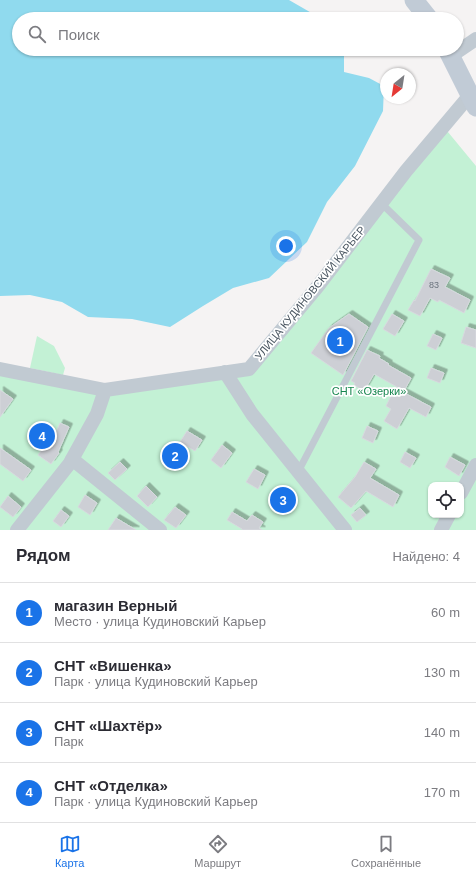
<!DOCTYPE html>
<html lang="ru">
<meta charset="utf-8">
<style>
body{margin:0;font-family:Arial,sans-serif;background:#f2f2f3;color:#2b2b33}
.controls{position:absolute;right:12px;bottom:12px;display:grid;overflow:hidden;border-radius:8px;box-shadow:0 1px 3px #0004}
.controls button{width:36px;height:36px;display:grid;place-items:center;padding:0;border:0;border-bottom:1px solid #e1e1e2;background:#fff;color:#2b2b33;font:20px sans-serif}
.compass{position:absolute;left:380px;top:68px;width:36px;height:36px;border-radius:50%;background:#fff;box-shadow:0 1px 3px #0004;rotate:210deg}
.you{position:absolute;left:286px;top:246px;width:14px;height:14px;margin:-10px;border:3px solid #fff;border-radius:50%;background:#1a73e8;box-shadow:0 0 0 6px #1a73e833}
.badge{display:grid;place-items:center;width:26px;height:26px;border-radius:50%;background:#1a73e8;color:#fff;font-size:13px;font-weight:700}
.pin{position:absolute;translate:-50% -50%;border:2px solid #fff;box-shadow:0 1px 4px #0006}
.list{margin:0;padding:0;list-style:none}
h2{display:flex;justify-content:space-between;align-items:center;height:52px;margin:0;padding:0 16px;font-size:17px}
h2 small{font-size:13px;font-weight:400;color:#7c7c81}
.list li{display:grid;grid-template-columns:26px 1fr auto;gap:12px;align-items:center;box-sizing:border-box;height:60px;padding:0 16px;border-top:1px solid #e1e1e2}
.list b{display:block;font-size:15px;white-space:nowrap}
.list p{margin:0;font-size:13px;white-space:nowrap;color:#7c7c81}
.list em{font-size:13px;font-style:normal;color:#7c7c81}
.icon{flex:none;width:22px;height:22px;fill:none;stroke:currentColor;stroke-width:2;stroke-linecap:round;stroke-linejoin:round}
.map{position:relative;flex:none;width:476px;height:530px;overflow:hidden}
.search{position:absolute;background:#fff;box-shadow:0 1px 3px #0004;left:12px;right:12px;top:12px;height:44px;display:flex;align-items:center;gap:10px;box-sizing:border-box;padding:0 14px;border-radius:22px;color:#7c7c81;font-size:15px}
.sheet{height:292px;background:#fff}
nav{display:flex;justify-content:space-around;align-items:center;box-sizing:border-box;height:56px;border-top:1px solid #e1e1e2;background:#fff;font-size:11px;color:#7c7c81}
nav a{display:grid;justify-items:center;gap:2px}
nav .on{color:#1a73e8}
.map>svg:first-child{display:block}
</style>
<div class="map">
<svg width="476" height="530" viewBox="0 0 476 530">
<defs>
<filter id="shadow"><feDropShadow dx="3.5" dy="-3.5" stdDeviation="0" flood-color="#0004"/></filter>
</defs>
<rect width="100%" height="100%" fill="#f5f3f3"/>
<path fill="#c3f1d5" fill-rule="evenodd" d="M443,126L476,166V530H0V369L105,390L249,369ZM431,485H461V515H431Z
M37,336L54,346L65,368L63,375L30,368Z"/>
<path fill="#90daee" d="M0,0H289L322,19H19V49H343L344,52V72L369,78L384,86L383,111L355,166L327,202L307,242L269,278L233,288L203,306L170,327L132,319L88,317L62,302L30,295L0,296Z"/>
<path fill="#cdcfd5" stroke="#d7d9de" filter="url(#shadow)" d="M431,269L450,278L445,287L470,300L464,313L439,300L438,302L430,298L420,316L408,310L414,300L415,301Z
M349,314L368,327L343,375L311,353L329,328Z
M392,314L404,321L395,336L383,329Z
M466,327L476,330V348L461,343Z
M433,334L442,338L436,350L427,346Z
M367,350L380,356L379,358L389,364L388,365L411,378L404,391L374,374L364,391L354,385L355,383L351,381Z
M431,368L444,373L440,383L427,378Z
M395,388L431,407L426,417L409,408L397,429L384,421L391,409L386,406Z
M0,390L13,399L0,417Z
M60,423L69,427L58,452L59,453L51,464L38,455L47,443L50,446Z
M367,426L378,431L373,443L362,438Z
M187,431L202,440L195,451L180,442Z
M222,445L232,453L221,468L211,460Z
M0,448L31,470L23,481L0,464Z
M405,452L416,458L410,468L400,462Z
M450,457L465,465L459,476L445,467Z
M120,462L127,469L115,480L108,473Z
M364,462L376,469L370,478L399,495L393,507L366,491L351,508L338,497L355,477Z
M254,469L265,475L258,489L246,482Z
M146,486L157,497L148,507L137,496Z
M284,494L292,502L281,513L273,505Z
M85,495L97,503L90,515L78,507Z
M8,496L21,507L13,517L0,507Z
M175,507L186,515L176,528L164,520Z
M360,508L366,515L357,522L351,515Z
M61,510L69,516L61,527L53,521Z
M232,512L247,521L252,515L263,522L259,528L262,530H242V529L227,520Z
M116,518L136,530H108Z"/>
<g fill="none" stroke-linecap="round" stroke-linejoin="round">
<path stroke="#c1cad2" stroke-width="7" d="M298,472L419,240L381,203"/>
<path stroke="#c1cad2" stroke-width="14" d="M451,56L476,39
M0,369L105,390L249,369L318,286L406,171L470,95
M225,372L252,414L345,530
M72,459L160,530
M461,493L476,465
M17,530L70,463L97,414L105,390
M441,530L449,515"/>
<path stroke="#c1cbd6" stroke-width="19" d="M414,0L429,19
M447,49L476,107"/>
</g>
<g text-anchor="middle" stroke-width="3.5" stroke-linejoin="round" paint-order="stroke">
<g font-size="9" fill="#6b747e">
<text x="434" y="288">83</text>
</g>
<g font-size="11" fill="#4a5661" stroke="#fff">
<text transform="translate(310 293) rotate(-51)" y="4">УЛИЦА КУДИНОВСКИЙ КАРЬЕР</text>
</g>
<g font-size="11" fill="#17864f" stroke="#fff">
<text x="369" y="395">СНТ «Озерки»</text>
</g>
</g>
</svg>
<div class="controls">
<button><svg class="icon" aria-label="locate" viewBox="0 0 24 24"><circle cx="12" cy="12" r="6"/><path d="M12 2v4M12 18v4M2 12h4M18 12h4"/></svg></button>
</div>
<svg class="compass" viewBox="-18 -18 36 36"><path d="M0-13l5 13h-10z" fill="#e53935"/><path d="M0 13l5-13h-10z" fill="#7c7c81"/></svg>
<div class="you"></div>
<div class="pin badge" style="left:340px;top:341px">1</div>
<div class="pin badge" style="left:175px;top:456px">2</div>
<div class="pin badge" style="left:283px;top:500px">3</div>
<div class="pin badge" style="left:42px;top:436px">4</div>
<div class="search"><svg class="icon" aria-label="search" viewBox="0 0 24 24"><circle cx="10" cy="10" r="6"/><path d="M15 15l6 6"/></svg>Поиск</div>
</div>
<section class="sheet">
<h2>Рядом<small>Найдено: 4</small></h2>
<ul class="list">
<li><span class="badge">1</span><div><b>магазин Верный</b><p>Место · улица Кудиновский Карьер</p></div><em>60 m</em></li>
<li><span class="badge">2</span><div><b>СНТ «Вишенка»</b><p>Парк · улица Кудиновский Карьер</p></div><em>130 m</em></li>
<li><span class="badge">3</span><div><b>СНТ «Шахтёр»</b><p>Парк</p></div><em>140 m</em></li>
<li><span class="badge">4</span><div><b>СНТ «Отделка»</b><p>Парк · улица Кудиновский Карьер</p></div><em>170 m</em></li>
</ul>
</section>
<nav>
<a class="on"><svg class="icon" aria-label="map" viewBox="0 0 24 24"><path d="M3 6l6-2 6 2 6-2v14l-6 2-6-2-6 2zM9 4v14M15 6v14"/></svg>Карта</a>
<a><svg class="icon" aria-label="directions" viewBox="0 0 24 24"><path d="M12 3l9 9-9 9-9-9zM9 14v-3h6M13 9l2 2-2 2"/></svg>Маршрут</a>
<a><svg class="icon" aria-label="saved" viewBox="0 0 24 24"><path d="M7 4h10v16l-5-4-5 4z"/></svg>Сохранённые</a>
</nav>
